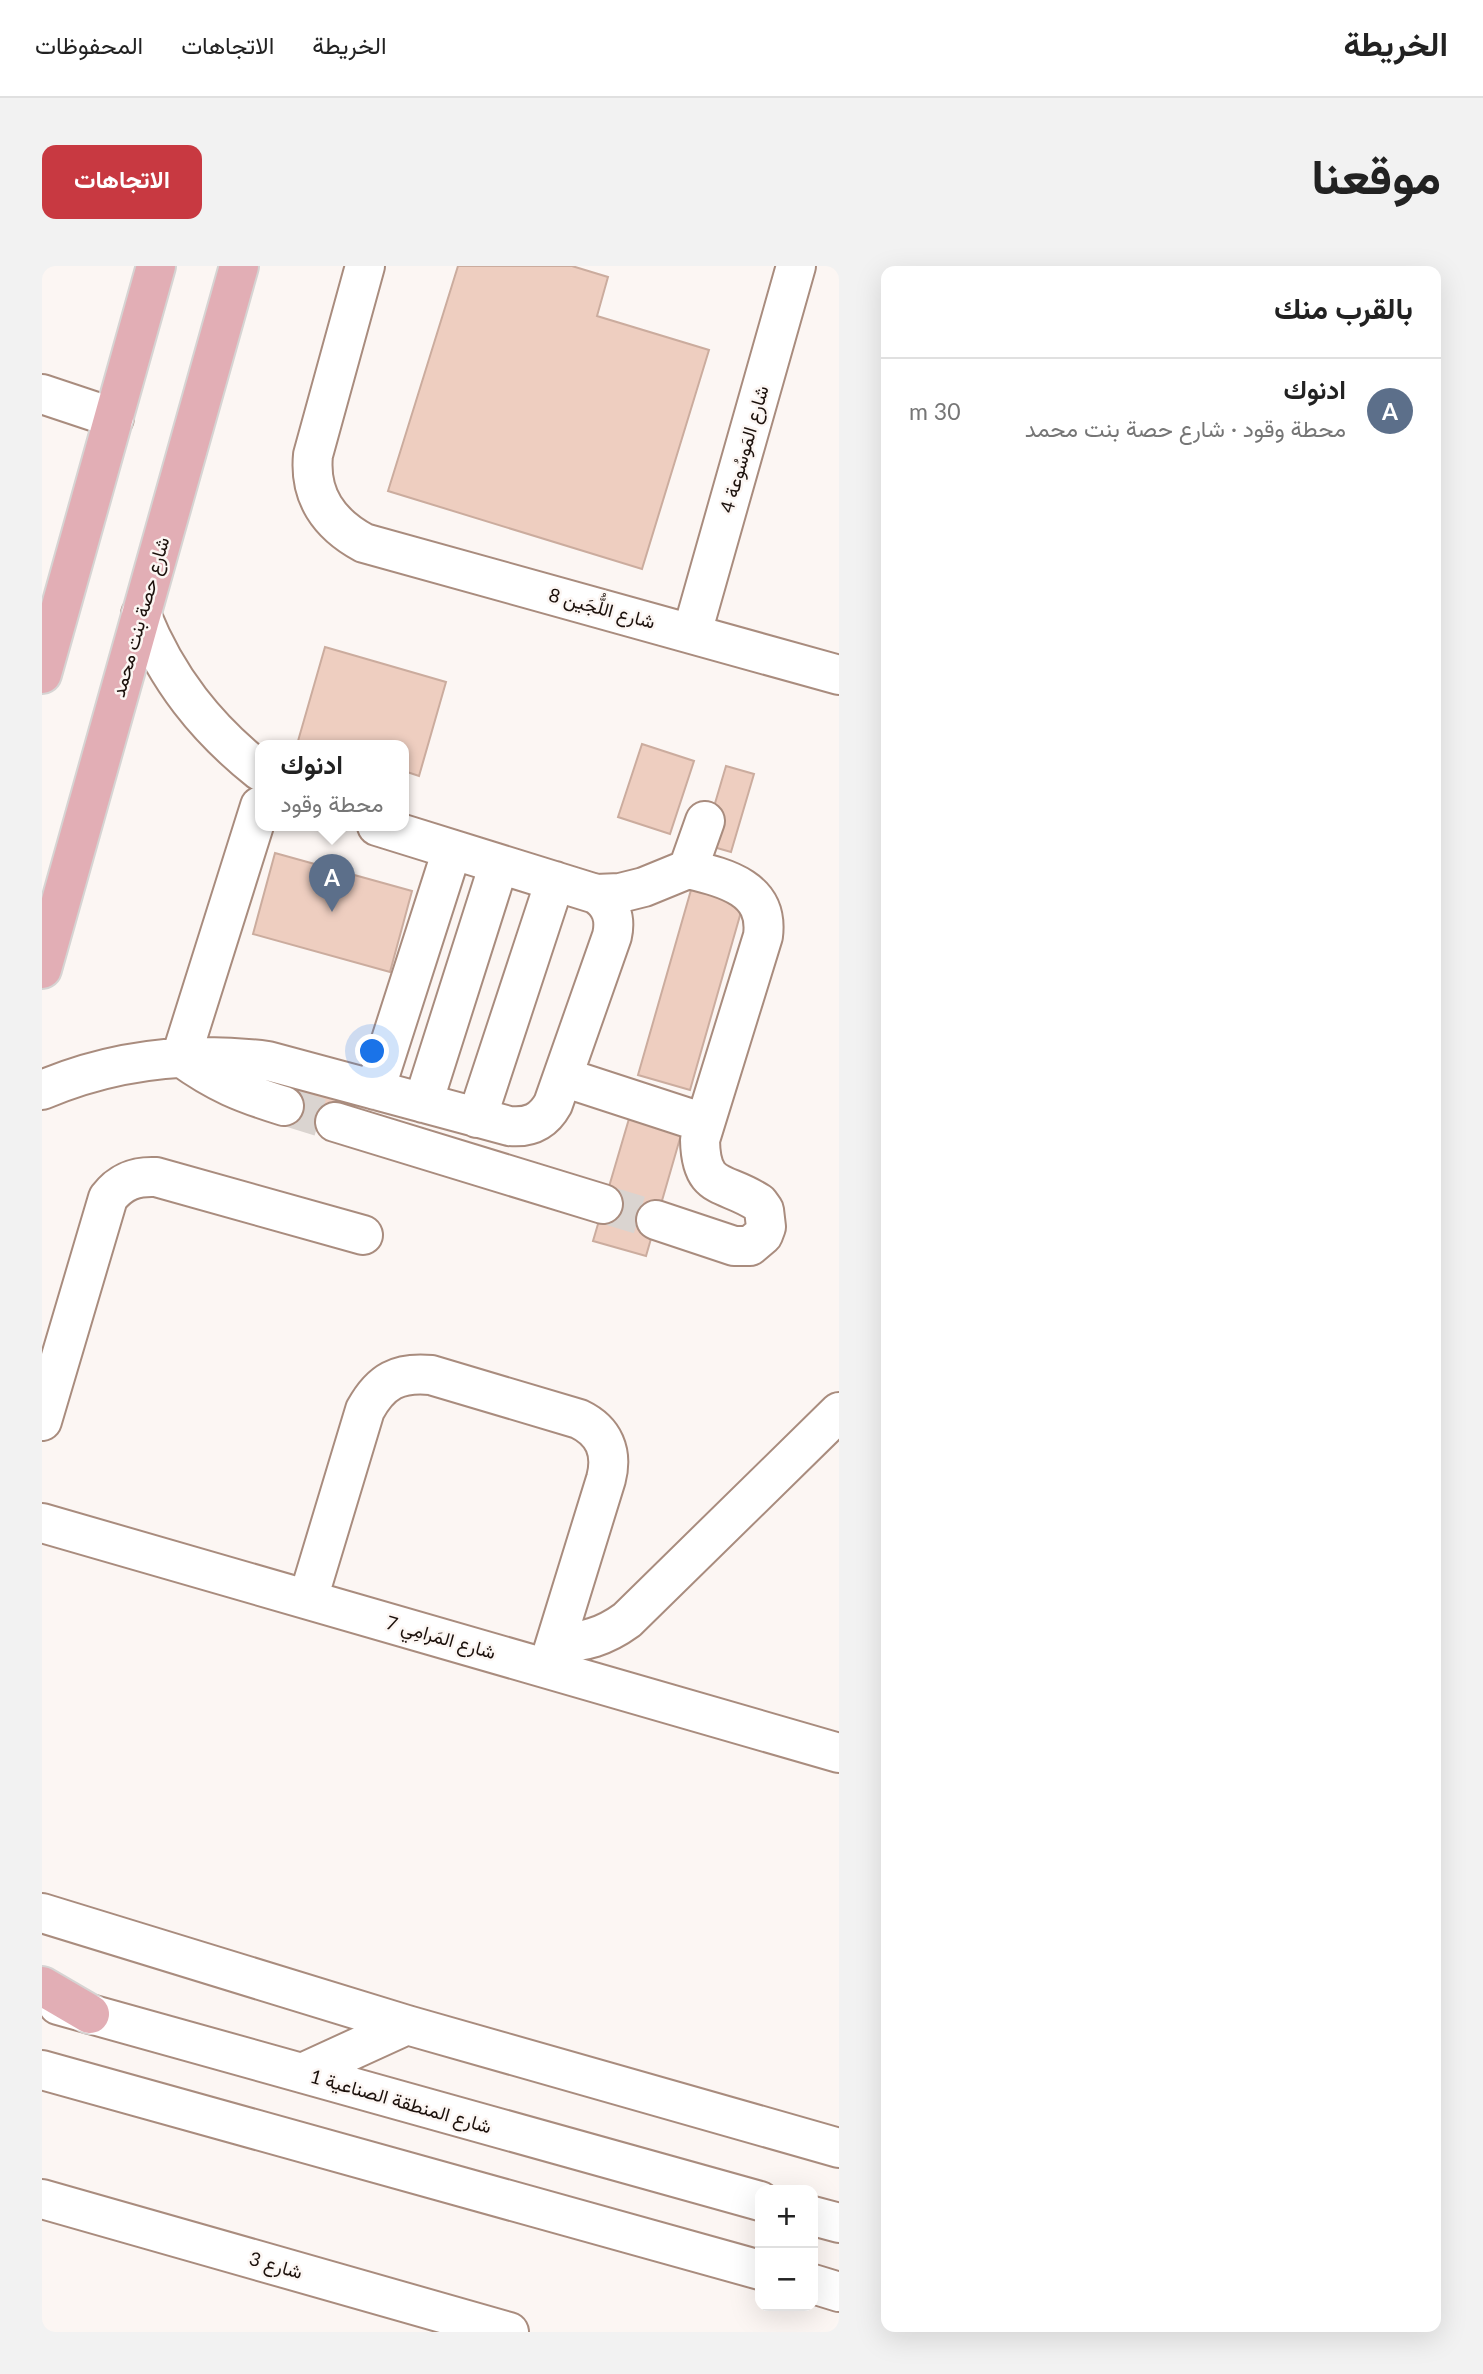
<!DOCTYPE html>
<html lang="ar">
<meta charset="utf-8">
<style>
body{margin:0;font-family:Lato,Vazirmatn,sans-serif;background:#f2f2f2;color:#222;direction:rtl}
.controls{position:absolute;right:21px;bottom:21px;display:grid;overflow:hidden;border-radius:14px;box-shadow:0 7px 28px #0002}
.controls button{width:63px;height:63px;display:grid;place-items:center;padding:0;border:0;border-bottom:2px solid #e0e0e0;background:#fff;color:#222;font:35px sans-serif}
.you{position:absolute;left:331px;top:786px;width:24px;height:24px;margin:-18px;border:5px solid #fff;border-radius:50%;background:#1a73e8;box-shadow:0 0 0 10px #1a73e833}
.badge{display:grid;place-items:center;width:46px;height:46px;border-radius:50%;background:#c83941;color:#fff;font-size:23px;font-weight:700}
.pin{position:absolute;translate:-50% -58px;filter:drop-shadow(0 2px 4px #0008)}
.pin::after{content:'';position:absolute;top:37px;width:24px;height:21px;background:inherit;clip-path:polygon(0 0,100% 0,50% 100%)}
.popup{position:absolute;left:213px;top:474px;width:154px;height:91px;box-sizing:border-box;display:grid;place-content:center;border-radius:14px;background:#fff;filter:drop-shadow(0 2px 5px #0005);font-size:23px;white-space:nowrap;color:#767676}
.popup b{font-size:26px;color:#222}
.popup::after{content:'';position:absolute;left:50%;top:100%;margin-left:-14px;border:14px solid transparent;border-top-color:#fff}
.list{margin:0;padding:0;list-style:none}
h2{display:flex;justify-content:space-between;align-items:center;height:91px;margin:0;padding:0 28px;font-size:30px}
h2 small{font-size:23px;font-weight:400;color:#767676}
.list li{display:grid;grid-template-columns:46px 1fr auto;gap:21px;align-items:center;box-sizing:border-box;height:105px;padding:0 28px;border-top:2px solid #e0e0e0}
.list b{display:block;font-size:26px;white-space:nowrap}
.list p{margin:0;font-size:23px;white-space:nowrap;color:#767676}
.list em{font-size:23px;font-style:normal;color:#767676}
.map{position:relative;flex:none;width:797px;height:2066px;overflow:hidden;direction:ltr;border-radius:14px}
header{display:flex;align-items:center;gap:42px;box-sizing:border-box;height:98px;padding:0 35px;background:#fff;border-bottom:2px solid #e0e0e0}
header strong{font-size:33px}
nav{display:flex;gap:38px;margin-inline-start:auto;font-size:24px}
.intro{display:flex;align-items:center;justify-content:space-between;box-sizing:border-box;height:168px;padding:0 42px}
h1{margin:0;font-size:49px}
.button{padding:18px 32px;border-radius:14px;background:#c83941;color:#fff;font-size:24px;font-weight:700}
main{display:flex;gap:42px;padding:0 42px}
aside{flex:1;background:#fff;border-radius:14px;box-shadow:0 7px 28px #0002}
.map>svg:first-child{display:block}
</style>
<header>
<strong>الخريطة</strong>
<nav><a>الخريطة</a><a>الاتجاهات</a><a>المحفوظات</a></nav>
</header>
<div class="intro"><h1>موقعنا</h1><a class="button">الاتجاهات</a></div>
<main>
<aside>
<h2>بالقرب منك<small></small></h2>
<ul class="list">
<li><span class="badge" style="background:#5c6f8a">A</span><div><b>ادنوك</b><p>محطة وقود · شارع حصة بنت محمد</p></div><em>30 m</em></li>
</ul>
</aside>
<div class="map">
<svg width="797" height="2066" viewBox="0 0 797 2066">
<rect width="100%" height="100%" fill="#fcf6f3"/>
<path fill="#eecec0" stroke="#cbac9e" stroke-width="2" d="M416,0H530L566,11L555,50L667,84L600,303L346,225Z
M283,381L404,416L377,510L362,505V480H272L256,475Z
M600,478L652,495L628,568L576,551Z
M684,500L712,508L689,586L661,578Z
M233,587L370,625L348,706L211,668Z
M651,617L703,632L648,824L596,809Z
M249,816L300,831L289,867L239,852Z
M589,846L641,862L604,990L551,975Z"/>
<g fill="none" stroke-linecap="round" stroke-linejoin="round">
<path stroke="#dad4d0" stroke-width="38" stroke-dasharray="38 19" stroke-linecap="butt" d="M242,840L293,856
M561,938L614,954"/>
<defs>
<path id="minor" d="M323,0L271,189C267,230 287,258 322,277L797,409
M0,128L72,152
M99,348C125,413 164,462 218,505
M650,367L754,0
M218,540L139,791C175,817 200,827 242,840
M646,603L663,555
M554,628L578,627L602,621L646,603C683,612 727,622 721,670L658,874C659,926 682,914 717,937L722,944L724,961L721,969L708,980H692L614,954
M521,811L662,857
M0,824C73,793 148,785 226,795L467,860C487,862 501,856 511,838L570,670C574,652 569,638 554,628L335,560
M333,824L410,584
M381,837L457,598
M435,852L513,615
M293,856L561,938
M0,1155L66,932C79,915 94,910 114,911L321,969
M0,1257L797,1487
M266,1333L323,1144C339,1115 356,1106 389,1109L537,1153C562,1165 571,1186 564,1213L506,1401
M514,1376C542,1377 563,1370 585,1354L797,1146
M0,1647L365,1759L797,1882
M16,1739L718,1935
M0,1804L718,2004
M260,1807L365,1759
M0,1933L467,2066
M771,1950L797,1957
M771,2018L797,2026"/>
<path id="major" d="M0,408L114,0
M0,703L197,0
M0,1720L48,1748"/>
</defs>
<use href="#minor" stroke="#a98c7e" stroke-width="42"/>
<use href="#major" stroke="#d6d4d3" stroke-width="42"/>
<use href="#minor" stroke="#fff" stroke-width="38"/>
<use href="#major" stroke="#e2aeb5" stroke-width="38"/>
</g>
<g text-anchor="middle" stroke-width="5" stroke-linejoin="round" paint-order="stroke">
<g font-size="19" fill="#1b100b" stroke="#fcf6f3">
<text transform="translate(702 183) rotate(-74)" y="7">شارع المَوسُوعة 4</text>
<text transform="translate(560 342) rotate(15)" y="7">شارع اللُّجَين 8</text>
<text transform="translate(98 351) rotate(-74)" y="7">شارع حصة بنت محمد</text>
<text transform="translate(399 1371) rotate(16)" y="7">شارع المَرامِي 7</text>
<text transform="translate(359 1835) rotate(16)" y="7">شارع المنطقة الصناعية 1</text>
<text transform="translate(234 1999) rotate(16)" y="7">شارع 3</text>
</g>
</g>
</svg>
<div class="controls">
<button>+</button>
<button>−</button>
</div>
<div class="you"></div>
<div class="pin badge" style="left:290px;top:646px;background:#5c6f8a">A</div>
<div class="popup"><b>ادنوك</b>محطة وقود</div>
</div>
</main>
